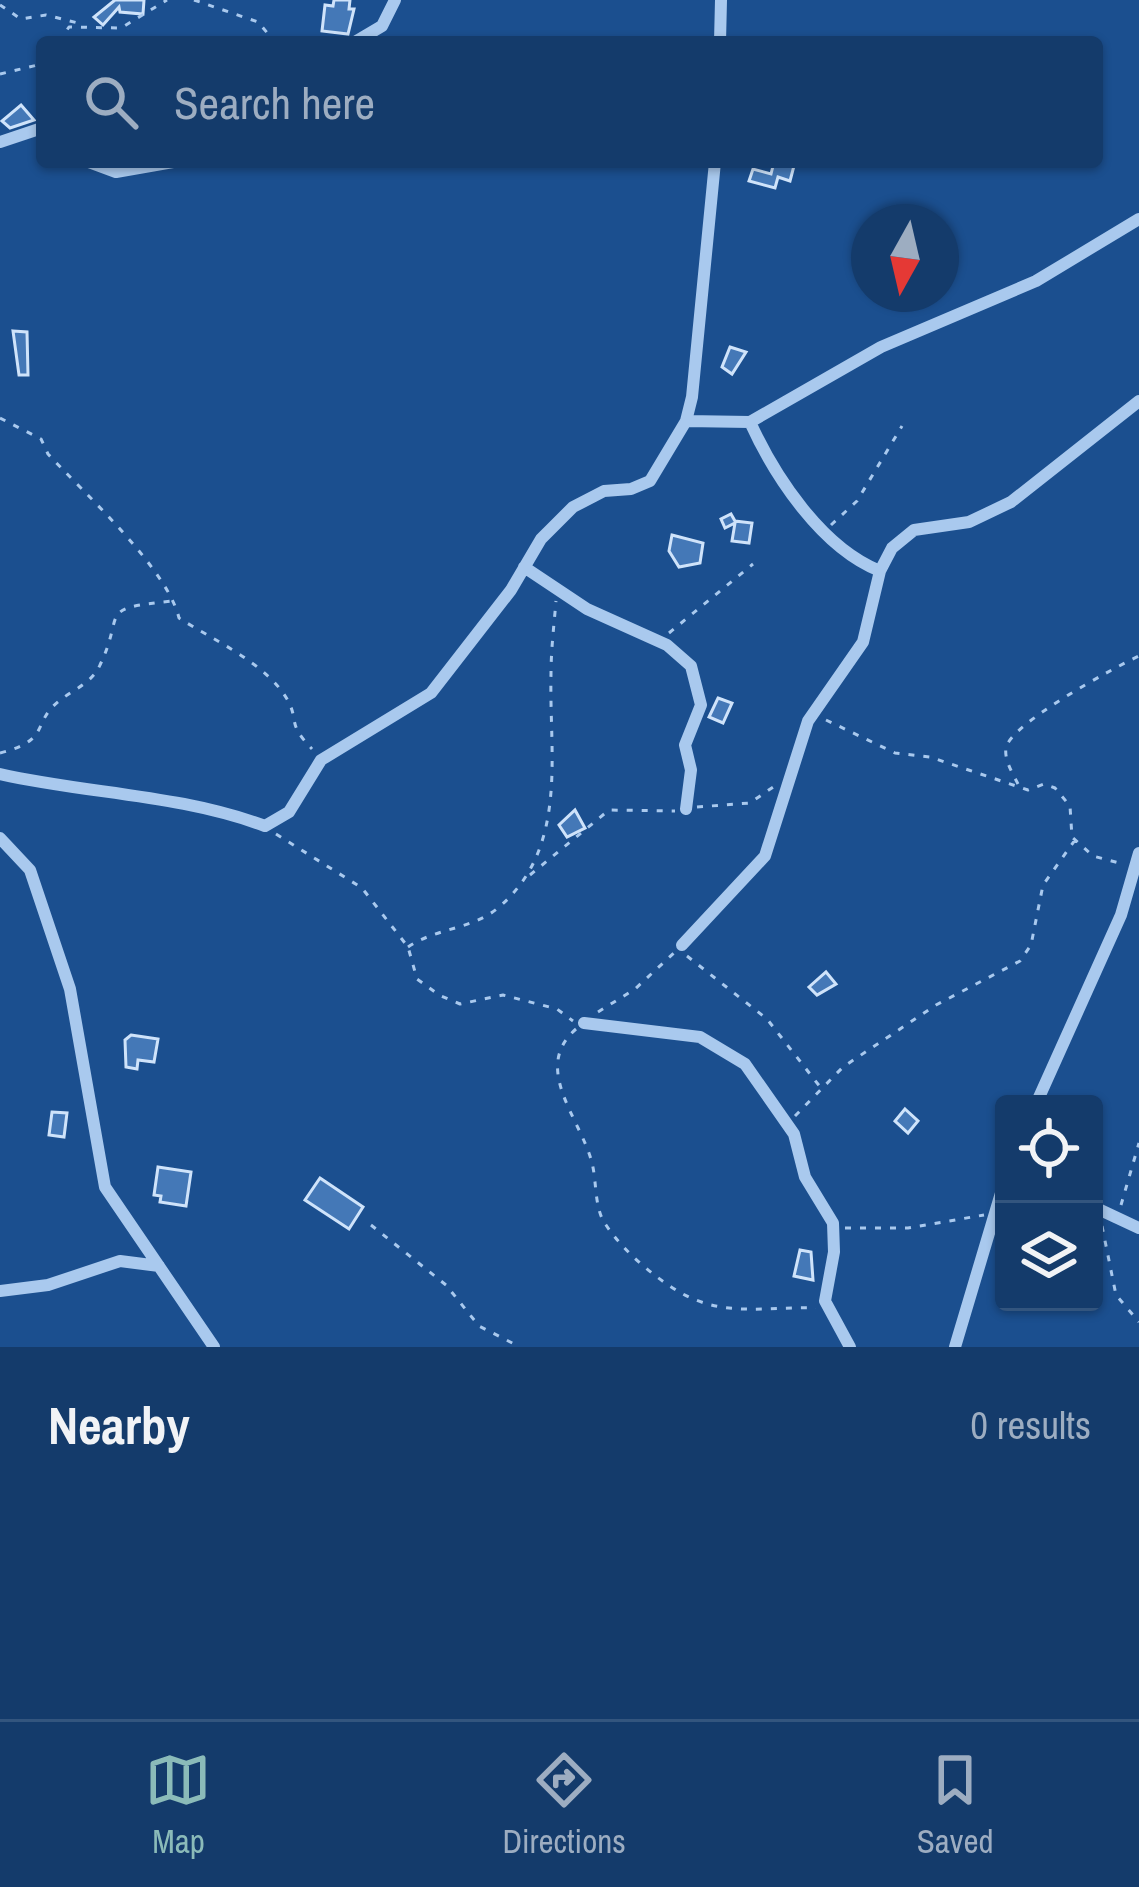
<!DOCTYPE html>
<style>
body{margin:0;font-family:"Archivo Narrow",sans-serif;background:#214673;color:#f1f3f6}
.controls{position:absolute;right:36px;bottom:36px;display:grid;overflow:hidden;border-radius:12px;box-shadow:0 3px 9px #0004}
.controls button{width:108px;height:108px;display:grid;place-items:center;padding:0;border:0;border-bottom:3px solid #33557e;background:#143b6b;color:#f1f3f6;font:60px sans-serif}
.compass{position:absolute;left:851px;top:204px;width:108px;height:108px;border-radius:50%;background:#143b6b;box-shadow:0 3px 9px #0004;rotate:188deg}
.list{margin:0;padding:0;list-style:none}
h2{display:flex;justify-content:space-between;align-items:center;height:156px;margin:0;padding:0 48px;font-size:51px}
h2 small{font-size:39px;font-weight:400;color:#9dadc1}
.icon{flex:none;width:66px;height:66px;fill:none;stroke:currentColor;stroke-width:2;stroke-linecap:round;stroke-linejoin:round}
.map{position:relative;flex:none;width:1139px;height:1347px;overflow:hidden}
.search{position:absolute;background:#143b6b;box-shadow:0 3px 9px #0004;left:36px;right:36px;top:36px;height:132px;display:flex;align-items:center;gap:30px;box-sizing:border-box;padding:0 42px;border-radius:12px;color:#9dadc1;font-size:45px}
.sheet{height:372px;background:#143b6b}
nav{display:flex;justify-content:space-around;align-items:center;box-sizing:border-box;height:168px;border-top:3px solid #33557e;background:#143b6b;font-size:33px;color:#9dadc1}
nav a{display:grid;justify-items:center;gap:6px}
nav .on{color:#8bbbb9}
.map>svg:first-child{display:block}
</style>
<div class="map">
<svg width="1139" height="1347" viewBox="0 0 1139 1347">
<rect width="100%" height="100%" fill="#1b4f8f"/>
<path fill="#4478b7" stroke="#cfe3fa" stroke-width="3" d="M115,0H144L143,14L120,12L119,7L103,25L94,17Z
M334,0H350L349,9H354L348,34L322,31L325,5L333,6Z
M21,105L34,120L10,128L2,121Z
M774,162H795L790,181L778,177L775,188L749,181L753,169L771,174Z
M13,331L27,332L28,375H19Z
M730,347L746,352L732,374L722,367Z
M731,514L735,521L752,523L749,543L732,541L735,523L725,528L721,519Z
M672,535L703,543L700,563L679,567L669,551Z
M718,698L732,703L723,723L709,717Z
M575,810L585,828L567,837L559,825Z
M826,972L836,984L817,995L809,987Z
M131,1035L158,1039L154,1062L138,1060L137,1069L126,1067L125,1040Z
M905,1109L918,1121L908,1133L895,1121Z
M52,1112L67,1113L64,1137L49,1135Z
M158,1167L191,1172L186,1206L160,1202L161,1196L154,1195Z
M320,1178L363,1207L349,1229L305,1200Z
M800,1250L811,1252L813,1280L794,1276Z"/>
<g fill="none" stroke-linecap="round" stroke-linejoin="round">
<path stroke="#a9c9ee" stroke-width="3" stroke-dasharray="6 9" stroke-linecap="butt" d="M194,0L258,22L275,42
M0,5L21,19L46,15L82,24
M59,42L69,27L121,28L167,0
M0,74L42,64
M0,418L41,439L48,454C84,493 167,568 179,618C213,640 266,663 287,699C300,722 286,722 312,749
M831,525L857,501L902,426
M669,633L753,564
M826,720L895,753L930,757L1028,790L1044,784L1055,788L1070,806L1072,837L1093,856L1123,864
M0,753C52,740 31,723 59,701C74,689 92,683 100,665C126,611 95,609 172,601
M1018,784C1013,774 1004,760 1006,748C1010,724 1115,667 1139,656
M697,807L750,803L776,785
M276,834L362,888L408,947L417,979L439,995L460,1004L503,995L557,1009L573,1021
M530,875L609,810L675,811
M408,947C438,927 471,930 498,908C569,848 549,755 551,674C551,650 554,625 556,601
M687,956L767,1019L821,1088
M598,1012L635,989L675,952
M576,1029C531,1068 581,1119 592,1163C597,1182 594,1209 606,1225C623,1251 655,1278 681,1293C726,1318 767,1306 816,1308
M795,1116L843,1067L936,1005L1020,961L1031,945L1043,885L1075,840
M1121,1205L1139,1143
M371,1225L446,1285L479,1326L520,1347
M1102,1226L1116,1295L1139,1322
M845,1228H908L984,1215"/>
<path stroke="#a9c9ee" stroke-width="12" d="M355,42L382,26L395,0
M720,42L721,0
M0,142L42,128
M89,162L116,172L173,162
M686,421L750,422C775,477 822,548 880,571
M750,422L881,347L1036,281L1139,219
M524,567L587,609L667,645L691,666L701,705L685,745L691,770L686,809
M0,774C89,794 178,794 265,826L289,812L321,760L431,693L511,590L541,539L573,507L604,491L631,489L650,481L686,421L692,397L715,162
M0,838L30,870L70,989L105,1187L214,1347
M682,945L765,856L808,721L863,642L880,571L892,548L914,530L969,522L1011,502L1139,401
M584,1023L700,1037L745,1064L794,1134L805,1177L833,1223L834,1252L825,1301L850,1347
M1036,1104L1121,915L1139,853
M1094,1207L1139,1228
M0,1291L48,1285L120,1261L159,1266
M955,1347L1004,1183"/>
</g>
</svg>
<div class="controls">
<button><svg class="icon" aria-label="locate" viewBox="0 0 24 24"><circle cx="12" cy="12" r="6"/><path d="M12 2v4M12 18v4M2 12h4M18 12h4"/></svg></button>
<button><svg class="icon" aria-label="layers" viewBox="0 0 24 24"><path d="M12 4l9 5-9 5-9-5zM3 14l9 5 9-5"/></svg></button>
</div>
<svg class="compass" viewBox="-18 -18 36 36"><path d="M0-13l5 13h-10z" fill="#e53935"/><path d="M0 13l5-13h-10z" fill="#9dadc1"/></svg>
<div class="search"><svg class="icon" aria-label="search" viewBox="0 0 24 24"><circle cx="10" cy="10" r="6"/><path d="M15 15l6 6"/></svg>Search here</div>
</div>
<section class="sheet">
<h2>Nearby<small>0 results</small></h2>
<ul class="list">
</ul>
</section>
<nav>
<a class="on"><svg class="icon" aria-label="map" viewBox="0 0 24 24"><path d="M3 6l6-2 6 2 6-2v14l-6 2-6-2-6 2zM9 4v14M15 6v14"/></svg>Map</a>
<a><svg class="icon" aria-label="directions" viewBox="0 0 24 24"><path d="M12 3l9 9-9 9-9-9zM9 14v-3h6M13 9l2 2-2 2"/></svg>Directions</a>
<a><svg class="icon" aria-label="saved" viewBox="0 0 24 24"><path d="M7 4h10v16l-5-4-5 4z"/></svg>Saved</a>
</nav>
